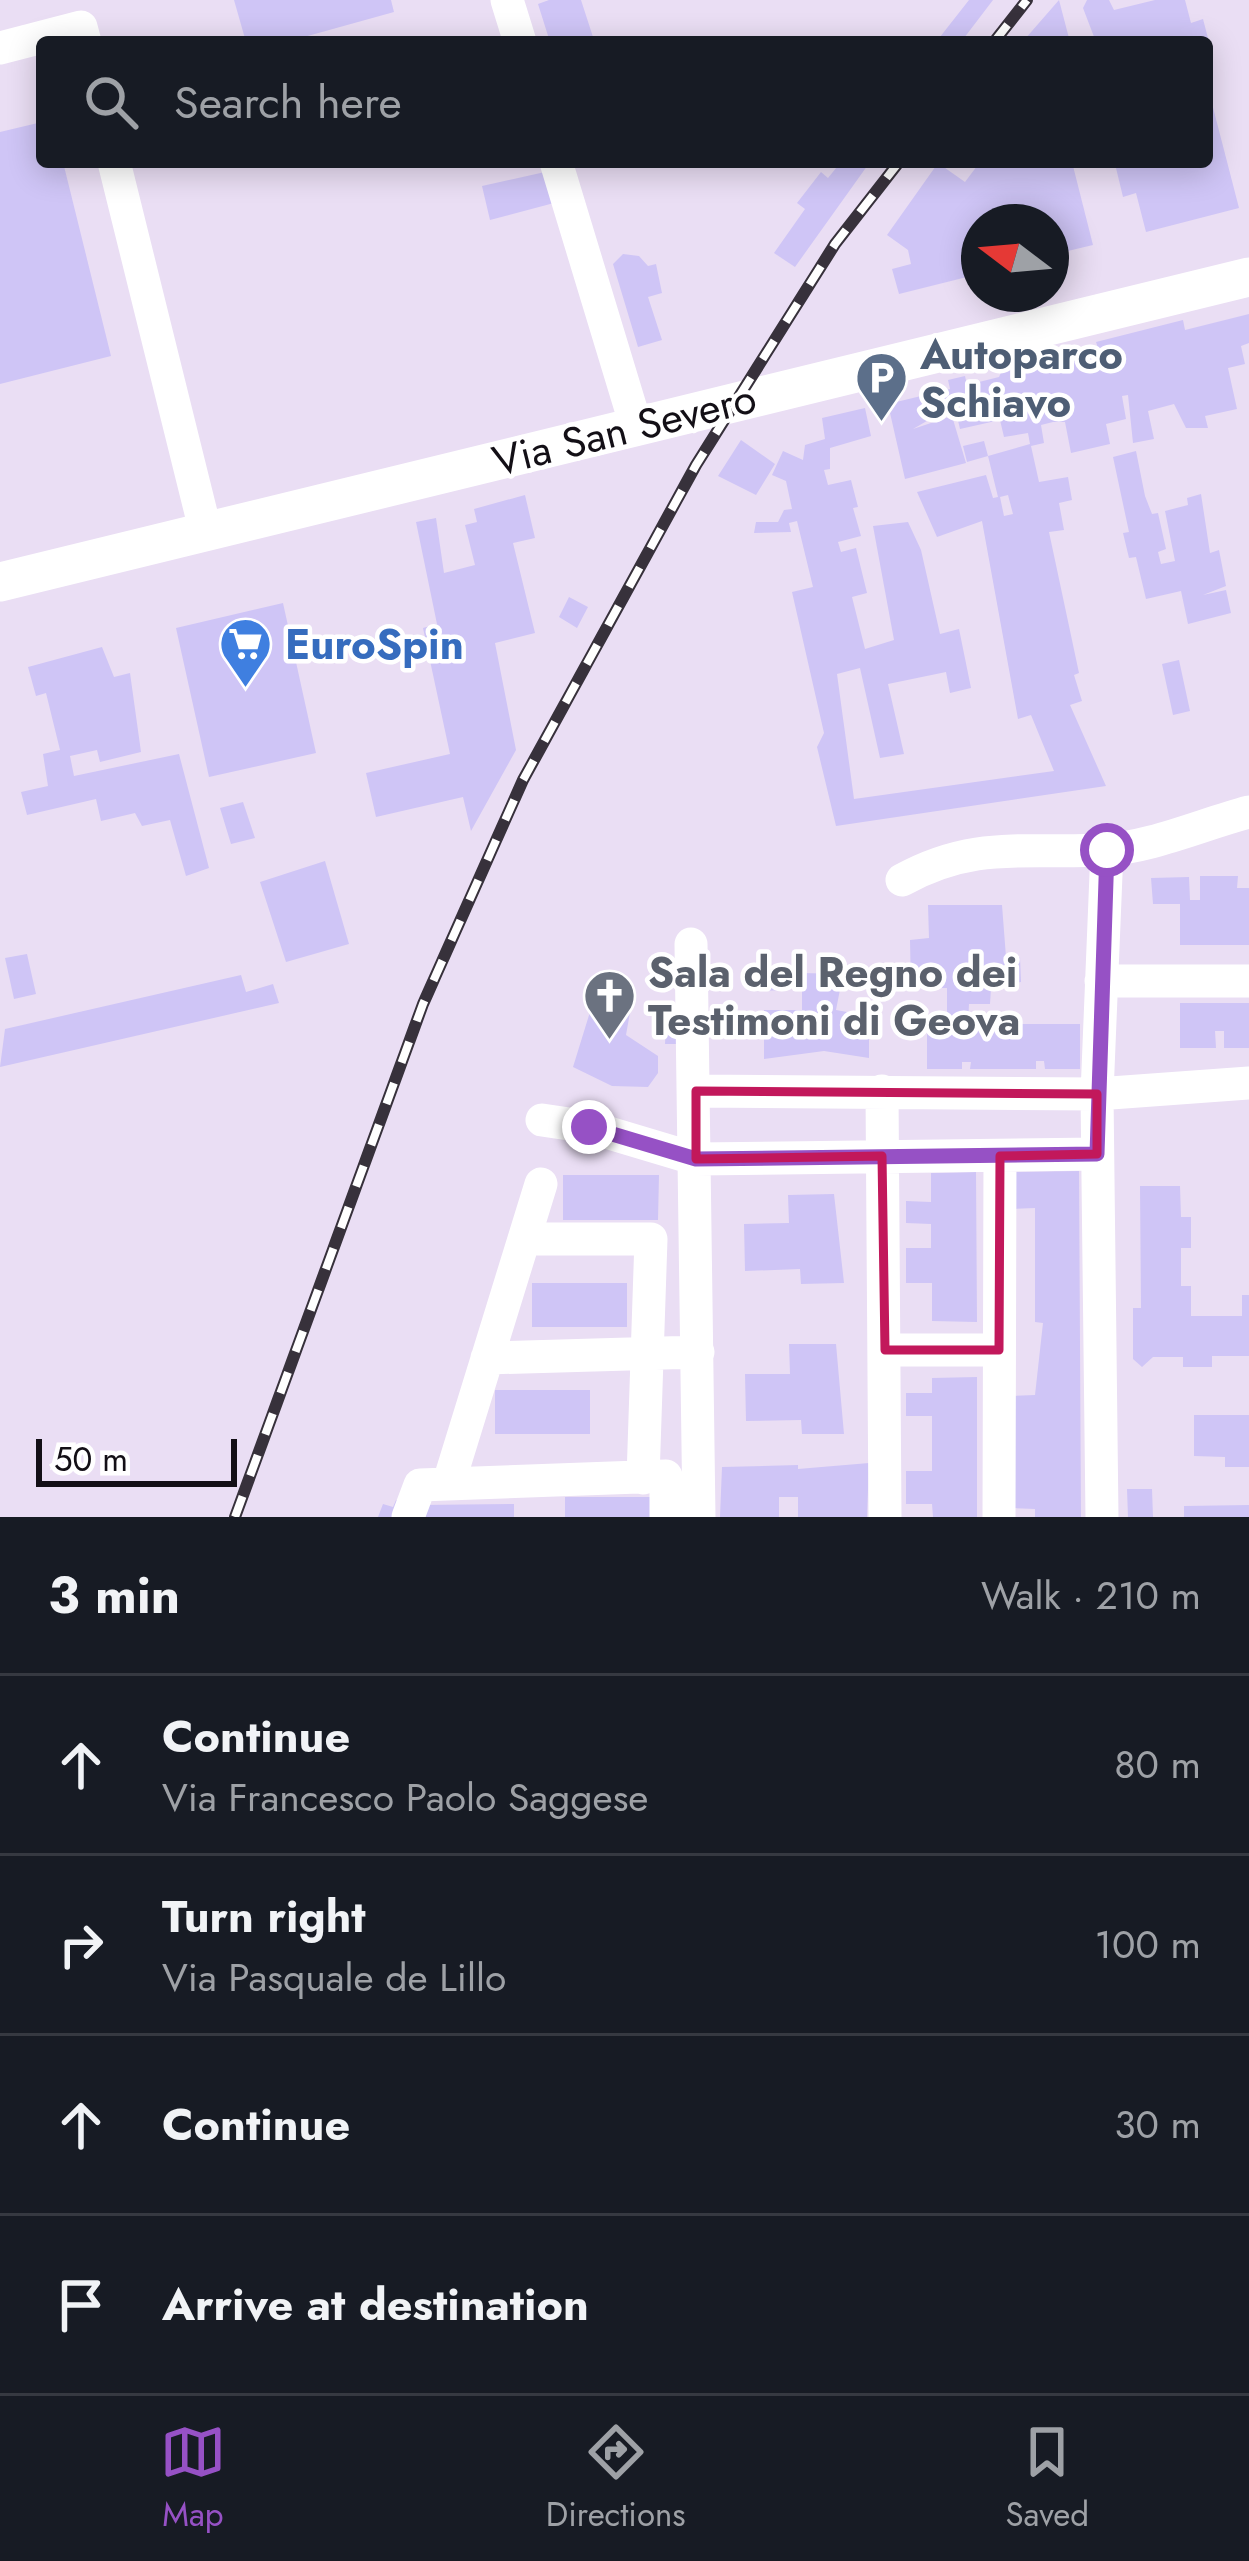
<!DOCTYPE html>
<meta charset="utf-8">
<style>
body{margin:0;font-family:Jost,sans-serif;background:#20242c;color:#f1f3f6}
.compass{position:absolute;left:961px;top:204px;width:108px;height:108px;border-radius:50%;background:#171b24;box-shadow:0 6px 30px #0003;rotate:286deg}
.scale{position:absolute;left:36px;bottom:30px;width:201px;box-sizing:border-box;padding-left:12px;border:6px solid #130f16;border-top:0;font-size:33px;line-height:42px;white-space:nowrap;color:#130f16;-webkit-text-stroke:9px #fff;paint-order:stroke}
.stop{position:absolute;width:36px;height:36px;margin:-27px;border:9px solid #9651c5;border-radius:50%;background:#fff}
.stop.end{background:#9651c5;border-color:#fff;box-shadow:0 3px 12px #0008}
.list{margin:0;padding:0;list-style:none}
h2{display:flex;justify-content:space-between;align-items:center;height:156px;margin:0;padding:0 48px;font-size:51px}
h2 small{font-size:39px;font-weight:400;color:#9ea1a6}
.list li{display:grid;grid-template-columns:78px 1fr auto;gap:36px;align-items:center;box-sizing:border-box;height:180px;padding:0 48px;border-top:3px solid #363941}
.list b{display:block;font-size:45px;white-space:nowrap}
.list p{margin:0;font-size:39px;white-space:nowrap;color:#9ea1a6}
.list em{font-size:39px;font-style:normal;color:#9ea1a6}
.icon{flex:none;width:66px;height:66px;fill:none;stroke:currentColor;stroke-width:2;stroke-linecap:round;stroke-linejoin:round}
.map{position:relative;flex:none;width:1249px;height:1517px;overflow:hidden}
.search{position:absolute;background:#171b24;box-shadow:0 6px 30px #0003;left:36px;right:36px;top:36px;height:132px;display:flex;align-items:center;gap:30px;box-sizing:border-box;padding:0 42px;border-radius:12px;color:#9ea1a6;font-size:45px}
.sheet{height:876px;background:#171b24}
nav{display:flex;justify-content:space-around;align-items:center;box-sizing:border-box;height:168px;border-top:3px solid #363941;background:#171b24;font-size:33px;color:#9ea1a6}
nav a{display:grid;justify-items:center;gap:6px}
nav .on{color:#9651c5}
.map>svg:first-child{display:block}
</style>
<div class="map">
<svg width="1249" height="1517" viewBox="0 0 1249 1517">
<rect width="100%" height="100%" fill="#eadef4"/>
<path fill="#cfc5f6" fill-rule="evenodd" d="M234,0H391L394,12L286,42H246Z
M549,0H581L593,37L550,42L538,4Z
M969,0H993L961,42H936Z
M1059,0L1070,42H1028L1025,39Z
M1087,0H1109L1114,10L1155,0H1185L1191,23L1203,19L1209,42H1096L1083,8Z
M1209,92L1239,208L1146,232L1136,193L1123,197L1116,168L1127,162H1207Z
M42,122V162H63L111,356L0,384V132Z
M841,162H870L795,267L774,253L805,209L797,203L821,172L828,178Z
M980,162H1072L1093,245L1051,255V222H979V274L899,294L892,269L911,264L908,250L887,235L938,163L965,182Z
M545,172L554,203L490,220L482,186Z
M623,254L639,256L648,266L656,264L662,293L648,297L662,340L638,347L613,264Z
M1249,314V343L1241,346L1245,364L1228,368L1237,409L1205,416L1208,428H1186L1174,404L1148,411L1154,439L1133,443L1128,395L1122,396L1126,419L1106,424L1110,444L1071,453L1065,422H1053L1041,425L1044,443L1031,446L1039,482L1068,477L1072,500L1059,503L1064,530L1049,532L1079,673L1074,675L1082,701L1070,705L1106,786L836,826L817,747L824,733L792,592L813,587L797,521L789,523L791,532L754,533L756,522H778L784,510L792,509L786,481L772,475L783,451L803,460L805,445L825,439L822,418L865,408L871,436L830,448V469L824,470L828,485L851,480L858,507L853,508L861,536L838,542L841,552L856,548L867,593L852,597L865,649L894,640L873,526L908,522L921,550L940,634L959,629L971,688L950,693L946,672L888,684L904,754L880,758L860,668L837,674L854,799L1054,771L1031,715L1018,719L982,521L937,537L917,492L986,475L993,498L998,497L988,456L1030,444L1028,433L1004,437L1000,420L960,429L956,412L932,418L913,429L952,416L966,463L905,479L888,404L950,389L948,380L965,376L967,385L999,377L1004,366L1016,363L1018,372L1099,351L1096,342L1183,320L1185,330ZM1008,495L1013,514L1004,516L1000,497Z
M741,440L775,464L756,495L718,476Z
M984,441L988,456L967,462L963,446Z
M1136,451L1145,496L1152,514L1158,513L1166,549L1158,552L1161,564L1175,561L1165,511L1188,505L1187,498L1201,494L1210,553L1219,550L1226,586L1203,595L1226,590L1231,613L1188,624L1181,591L1146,599L1136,557L1129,558L1123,533L1129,532L1113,457Z
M525,495L535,538L513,543L535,633L495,643L516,750L471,831L463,797L376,817L366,773L450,754L423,628L437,624L416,522L436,518L444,573L475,565L465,525L477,522L474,509Z
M569,597L588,607L577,628L559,617Z
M283,603L316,753L209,777L176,628Z
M102,647L114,677L130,673L141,752L100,762L97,750L70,756L74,776L179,754L209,868L186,876L170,820L142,826L135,813L101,821L96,799L27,815L21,792L48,786L43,754L60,750L46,693L36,696L28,667Z
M1179,660L1190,711L1173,715L1162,664Z
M243,802L255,838L231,844L220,808Z
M325,861L349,944L286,962L260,882Z
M1200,876H1238L1237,888H1249V945H1180V904H1153L1151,878L1189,877L1190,900H1200Z
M928,905H1002L1006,957H1020L1021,982L991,988L990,1004H969L968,1024H1080V1069H1045L1044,1061H1036V1069H970L971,1062H962V1069H927V1024L947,1023V988H911L910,940L929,938Z
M27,954L36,994L14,999L5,958Z
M782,972V990L761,991V973Z
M802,973L843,974L836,1010L869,1016V1058L824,1051L764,1059V1010H802Z
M241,975L246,992L273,984L279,1003L0,1067L5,1029Z
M634,990L626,1035L658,1056V1073L648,1087L612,1086L573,1067L594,999Z
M1180,1003H1249V1048H1224V1031H1215L1216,1048H1180Z
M666,1025L680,1026L679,1044H665Z
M1079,1171L1081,1517H1035V1509L1012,1508V1396L1035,1395L1043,1323L1035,1322V1208L1012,1209V1172Z
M976,1172L977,1322L932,1321V1283H906V1248H931V1224L906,1223V1201L931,1202V1173Z
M563,1175H659L658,1220H563Z
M1140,1186H1180L1181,1217H1191V1248H1181V1286H1191V1316H1242V1295H1249V1356H1212V1367H1183V1357H1153L1142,1367L1133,1359V1308H1141Z
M834,1194L844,1283L801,1284L800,1269L745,1271L744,1224L789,1223L788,1195Z
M532,1283H627V1327H532Z
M789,1344H836L844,1434H802L801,1420L746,1421L745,1374H790Z
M977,1377V1517H933L932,1504H906V1471H932V1416H906V1393H932V1378Z
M495,1390H590V1434H495Z
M1194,1415H1249V1467H1225V1457L1194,1456Z
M869,1463L867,1517H798V1497H779V1517H720L722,1467L798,1465V1469Z
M1127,1489H1152L1153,1517H1128Z
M565,1497H660V1517H565Z
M396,1500L404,1503L399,1517H378L383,1504L393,1507Z
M514,1504V1517H420V1505Z
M1249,1505V1517H1184V1506Z"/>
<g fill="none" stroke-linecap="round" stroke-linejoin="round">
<path stroke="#fff" stroke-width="33" d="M507,0L520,42
M0,48L81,27L85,42
M114,162L205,529
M556,162L637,429
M902,880C975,840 1025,854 1103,850C1150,848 1203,824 1249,812
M691,944L699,1517
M1101,981H1249
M696,1091L1097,1094L1249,1083
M882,1091L885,1517
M542,1120L589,1127L696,1159L1097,1154
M524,1239H651L643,1478
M885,1350H999
M487,1358L698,1352
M449,1482L541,1184
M408,1517L420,1485L666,1476V1517
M999,1517L1000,1156
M1102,1517L1097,1094L1107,850"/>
<path stroke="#fff" stroke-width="39" d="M0,582L1249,277"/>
<defs>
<path id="rail" d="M994,42L1027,0
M235,1517L423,1004L523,780L696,465L835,244L899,162"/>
</defs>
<use href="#rail" stroke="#37313b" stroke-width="12"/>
<use href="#rail" stroke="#fff" stroke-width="8" stroke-dasharray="22" stroke-linecap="butt"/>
</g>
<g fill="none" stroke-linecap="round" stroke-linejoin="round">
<path stroke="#9651c5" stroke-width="15" d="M589,1127L696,1159L1097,1154L1107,850"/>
</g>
<path fill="none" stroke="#c2185b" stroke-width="9" stroke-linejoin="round" d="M696,1091L1097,1094V1154L1000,1156L999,1350H885L882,1156L696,1159Z"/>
<defs>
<symbol id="parking-pin" viewBox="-11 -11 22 30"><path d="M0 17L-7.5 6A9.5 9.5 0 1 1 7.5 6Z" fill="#5c6f8a" stroke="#fff"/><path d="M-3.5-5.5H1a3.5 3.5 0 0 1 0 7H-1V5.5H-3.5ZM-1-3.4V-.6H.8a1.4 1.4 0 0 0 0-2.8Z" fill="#fff"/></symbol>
<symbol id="supermarket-pin" viewBox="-11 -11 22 30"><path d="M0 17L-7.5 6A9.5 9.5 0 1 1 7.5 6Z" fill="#3f7fe0" stroke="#fff"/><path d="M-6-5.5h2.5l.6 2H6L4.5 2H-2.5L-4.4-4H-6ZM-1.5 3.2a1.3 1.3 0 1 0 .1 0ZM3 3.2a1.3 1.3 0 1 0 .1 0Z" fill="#fff"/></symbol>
<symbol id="church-pin" viewBox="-11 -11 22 30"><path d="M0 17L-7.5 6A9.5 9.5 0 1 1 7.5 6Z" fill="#6b7280" stroke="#fff"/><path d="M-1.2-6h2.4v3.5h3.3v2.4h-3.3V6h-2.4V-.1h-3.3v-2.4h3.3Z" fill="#fff"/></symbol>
</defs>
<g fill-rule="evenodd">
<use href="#parking-pin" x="852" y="348" width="59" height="81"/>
<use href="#supermarket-pin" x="216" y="614" width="59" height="81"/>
<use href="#church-pin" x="580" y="966" width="59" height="81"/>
</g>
<g text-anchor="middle" stroke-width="9" stroke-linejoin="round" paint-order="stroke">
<g font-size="42" font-weight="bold" fill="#4e5e75" stroke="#fff" text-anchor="start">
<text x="920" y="369">Autoparco<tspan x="920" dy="48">Schiavo</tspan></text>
</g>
<g font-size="42" fill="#130f16" stroke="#fff">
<text transform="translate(624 429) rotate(-14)" y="15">Via San Severo</text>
</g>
<g font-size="42" font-weight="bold" fill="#366cbe" stroke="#fff" text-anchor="start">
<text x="285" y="659">EuroSpin</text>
</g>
<g font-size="42" font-weight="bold" fill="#5b616d" stroke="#fff" text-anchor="start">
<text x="648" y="987">Sala del Regno dei<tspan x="648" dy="48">Testimoni di Geova</tspan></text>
</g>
</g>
</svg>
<svg class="compass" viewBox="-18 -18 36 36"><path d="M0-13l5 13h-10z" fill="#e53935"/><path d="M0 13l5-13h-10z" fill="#9ea1a6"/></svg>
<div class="scale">50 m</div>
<div class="stop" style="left:1107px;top:850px"></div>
<div class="stop end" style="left:589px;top:1127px"></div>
<div class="search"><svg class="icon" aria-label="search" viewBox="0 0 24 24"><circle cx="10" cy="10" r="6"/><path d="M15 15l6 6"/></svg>Search here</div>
</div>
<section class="sheet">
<h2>3 min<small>Walk · 210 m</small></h2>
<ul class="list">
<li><svg class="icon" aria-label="ahead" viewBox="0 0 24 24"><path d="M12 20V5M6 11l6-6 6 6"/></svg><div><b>Continue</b><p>Via Francesco Paolo Saggese</p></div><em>80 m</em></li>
<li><svg class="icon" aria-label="right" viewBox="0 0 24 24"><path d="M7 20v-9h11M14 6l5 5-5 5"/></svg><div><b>Turn right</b><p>Via Pasquale de Lillo</p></div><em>100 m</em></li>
<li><svg class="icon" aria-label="ahead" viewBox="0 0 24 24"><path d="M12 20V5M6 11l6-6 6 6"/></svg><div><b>Continue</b></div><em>30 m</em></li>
<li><svg class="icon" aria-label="arrive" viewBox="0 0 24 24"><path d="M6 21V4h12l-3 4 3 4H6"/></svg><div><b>Arrive at destination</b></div></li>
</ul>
</section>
<nav>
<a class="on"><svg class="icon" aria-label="map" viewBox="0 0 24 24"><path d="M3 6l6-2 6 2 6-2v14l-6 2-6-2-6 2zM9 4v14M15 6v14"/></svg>Map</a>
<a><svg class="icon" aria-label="directions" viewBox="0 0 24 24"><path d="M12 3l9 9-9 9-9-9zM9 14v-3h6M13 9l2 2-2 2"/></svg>Directions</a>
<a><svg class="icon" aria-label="saved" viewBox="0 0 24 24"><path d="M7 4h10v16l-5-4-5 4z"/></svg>Saved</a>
</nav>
